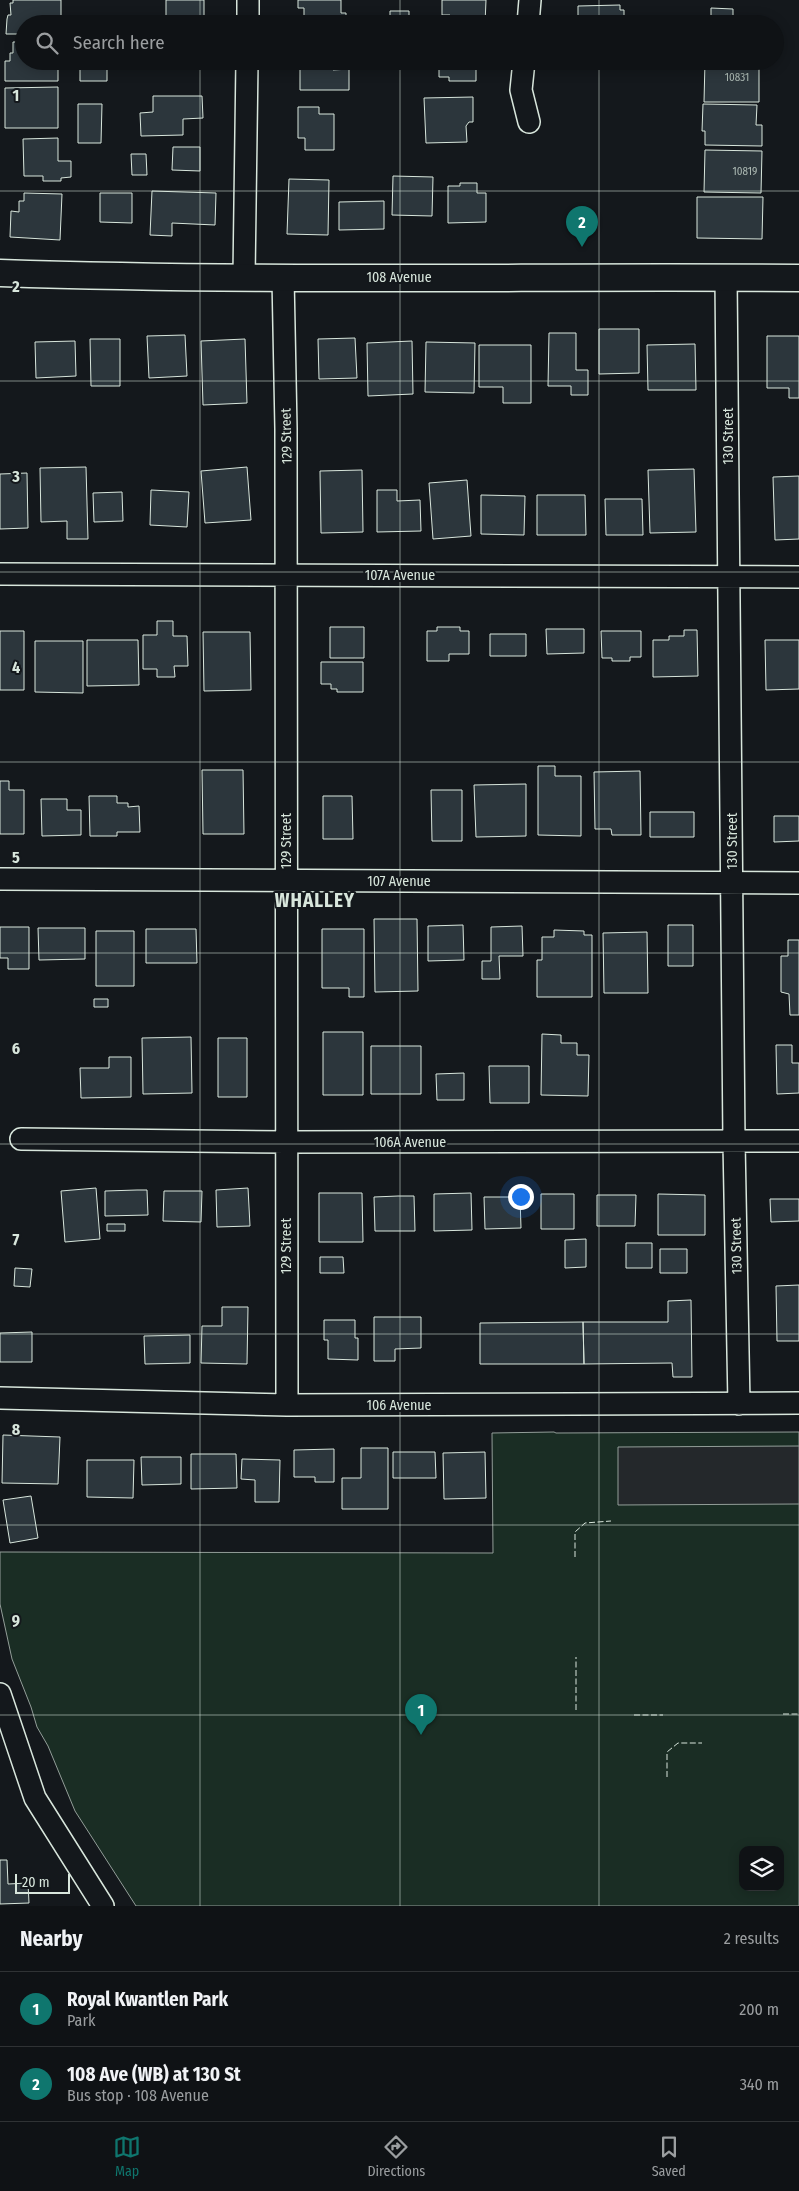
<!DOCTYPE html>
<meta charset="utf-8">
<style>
body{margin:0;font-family:"Fira Sans Condensed",sans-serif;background:#181b1e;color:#f1f3f6}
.controls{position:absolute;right:15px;bottom:15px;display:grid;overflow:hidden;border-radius:10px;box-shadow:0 2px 12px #0003}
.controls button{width:45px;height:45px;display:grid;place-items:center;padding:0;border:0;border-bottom:1px solid #2f3234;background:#0f1215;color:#f1f3f6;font:25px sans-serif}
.scale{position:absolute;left:15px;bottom:12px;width:55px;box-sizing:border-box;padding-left:5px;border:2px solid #d8e6dc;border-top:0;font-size:14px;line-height:18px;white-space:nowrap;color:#d8e6dc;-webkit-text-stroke:4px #14181c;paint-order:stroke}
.you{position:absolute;left:520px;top:1196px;width:18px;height:18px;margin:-12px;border:4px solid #fff;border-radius:50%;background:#1a73e8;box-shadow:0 0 0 8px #1a73e833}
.badge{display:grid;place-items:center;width:32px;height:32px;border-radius:50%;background:#0f766e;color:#fff;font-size:16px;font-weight:700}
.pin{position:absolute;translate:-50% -41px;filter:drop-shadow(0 1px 2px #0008)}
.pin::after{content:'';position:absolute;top:26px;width:18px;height:15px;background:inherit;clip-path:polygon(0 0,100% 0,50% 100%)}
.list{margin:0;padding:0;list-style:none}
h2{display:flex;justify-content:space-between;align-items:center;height:65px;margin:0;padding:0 20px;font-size:21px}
h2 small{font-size:16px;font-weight:400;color:#9b9ea0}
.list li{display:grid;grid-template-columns:32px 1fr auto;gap:15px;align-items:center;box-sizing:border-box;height:75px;padding:0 20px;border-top:1px solid #2f3234}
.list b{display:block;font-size:19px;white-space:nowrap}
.list p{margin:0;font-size:16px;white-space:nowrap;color:#9b9ea0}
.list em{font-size:16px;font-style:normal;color:#9b9ea0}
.icon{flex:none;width:28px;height:28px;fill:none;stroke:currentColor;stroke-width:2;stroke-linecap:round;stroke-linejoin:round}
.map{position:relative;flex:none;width:799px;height:1906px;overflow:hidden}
.search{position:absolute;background:#0f1215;box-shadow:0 2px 12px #0003;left:15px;right:15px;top:15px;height:55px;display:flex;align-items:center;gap:12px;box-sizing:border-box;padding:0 18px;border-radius:28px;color:#9b9ea0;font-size:19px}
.sheet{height:215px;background:#0f1215}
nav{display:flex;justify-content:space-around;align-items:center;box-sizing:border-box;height:70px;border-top:1px solid #2f3234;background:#0f1215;font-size:14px;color:#9b9ea0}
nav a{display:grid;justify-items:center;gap:2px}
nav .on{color:#0f766e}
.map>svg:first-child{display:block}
</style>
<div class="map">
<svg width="799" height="1906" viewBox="0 0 799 1906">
<rect width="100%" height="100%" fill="#14181c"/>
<path fill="#1a2d24" stroke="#939e99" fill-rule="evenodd" d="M554,1432L556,1433L799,1432V1906H136L75,1811L48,1746L37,1727L31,1707L12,1659L0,1604V1552L493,1553L492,1433ZM743,1850H780V1887H743Z"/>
<path fill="#24282b" stroke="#939e99" d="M799,1446V1504L618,1505V1447Z"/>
<path fill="#2c363c" stroke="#d8e6dc" d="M13,0H61V24H24V34H6L7,19L8,15H11L10,3H13Z
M166,0H204V24H171V18H166Z
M298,0H341V13H346V24H304V8H298Z
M442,0H486L485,24H450V15H442Z
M620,5V10H624V24H578V6Z
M711,8L733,9V24H711Z
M390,11H409V24H390Z
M13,42H24V61H58V81H5V61H10V53H13Z
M80,61H107V81H80Z
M300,61H333V70L349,69V90H300Z
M439,61H476V81H449V77H439Z
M705,61H759V102H704Z
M58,87V128H5V88Z
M153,96H202L203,118L183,119V135L141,136L140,113L153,112Z
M473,97V122H469L466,126L467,142L426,143L424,98Z
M78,104H102L101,143H78Z
M703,104L757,105L756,125H762V146L705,145V131H702Z
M298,107H319V114H334V150H305V138H298Z
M58,138V161H71V177L61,178V181H43V176H24L23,139Z
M173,147H200V171L172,170Z
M705,150L762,151L761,193L704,192Z
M131,154H146L147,175H132Z
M393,176L433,177L432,216L392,215Z
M289,179L329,180L328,235L287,234Z
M460,183H477V193H486V222L448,223V186H460Z
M152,191L216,193L215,225L172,223V236L150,235Z
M24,193L62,194L60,240L10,237L11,211L19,212V201H24Z
M100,193H132V223L100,222Z
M697,197H763L762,239L697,238Z
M384,201V229L339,230V202Z
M599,329H639V373L599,374Z
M549,333H576V370H588V395H571V386H548Z
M185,335L187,376L149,378L147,336Z
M767,336H799V398H789V388H767Z
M355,338L357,378L319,379L318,339Z
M90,339H120V386H91Z
M245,339L247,403L203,405L201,341Z
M75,341L76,376L36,378L35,342Z
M412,341L413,394L368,396L367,343Z
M426,342L475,343L474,393L425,392Z
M695,344L696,390H648L647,345Z
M479,345H531V403H503V387H479Z
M86,467L88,539H67V521L41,522L40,468Z
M247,467L251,520L205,523L201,471Z
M694,469L696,532L650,533L648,470Z
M362,470L363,532L321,533L320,471Z
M27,473L28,528L0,529V474Z
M799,476V539L775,540L773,477Z
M467,480L471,536L433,539L429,483Z
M151,490L189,492L187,527L150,525Z
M377,490H397V501L420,500L421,531L377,532Z
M122,492L123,521L94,522L93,493Z
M481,495L525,496L524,535L481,534Z
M537,495H585L586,535H537Z
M605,499H642L643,535H606Z
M157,621H173V636H187L188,666H174L175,677H157V669H143V635H157Z
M330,627H364V658H330Z
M437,627H460V631H469V654H449V661H427V631H437Z
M546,629H584V653L547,654Z
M684,630H697L698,676L653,677V640H669V636H684Z
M0,631H24V690H0Z
M601,631H641V657H630V661H612V658H602Z
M203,632H250L251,690L204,691Z
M490,634H526V656H490Z
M87,640H138L139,685L87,686Z
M765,640H799V689L766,690Z
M35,641H83V693L35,692Z
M321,662H363V692H337V689H331V684H321Z
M538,766H555V776H581V836L538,835Z
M202,770H243L244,834H203Z
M640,771L641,835H612L611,829H595L594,772Z
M0,781H9V790H24V834H0Z
M526,784V836L476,837L474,785Z
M431,790H462V841H432Z
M89,796H117V803H128V807L139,806L140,832H117V836H90Z
M323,796H352L353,839H323Z
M41,799H67V810H81V835L42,836Z
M650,812H694V837H650Z
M774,816H799V841L774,842Z
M374,919H417L418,991L375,992Z
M463,925L464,960L428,961V926Z
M668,925H693V966H668Z
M522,926L523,956H499L500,979H482V961H491V927Z
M0,927H29V969H8V958H0Z
M38,928H85V959L39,960Z
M146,929H196L197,963H146Z
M322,929H364V997H349V988H322Z
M554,930L584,931V935H592V997H537V960H542V937H554Z
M96,931H134V986H96Z
M647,932L648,993H604L603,933Z
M788,940H799V1015H790L789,994L781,992V956H788Z
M94,999H108V1007H94Z
M323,1032H363V1095H323Z
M542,1034L561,1035V1043H577V1055H589L588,1096L541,1095Z
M191,1037L192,1093L143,1094L142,1038Z
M218,1038H247V1097H218Z
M776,1045H792V1063H799V1093L777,1094Z
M371,1046H421V1094H371Z
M109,1057H131V1097L81,1098L80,1068H109Z
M489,1066H529V1103H490Z
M464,1073V1100H437L436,1074Z
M96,1188L100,1239L65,1242L61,1191Z
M248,1188L250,1226L217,1227L216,1190Z
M137,1190H147L148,1215L105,1216V1191Z
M164,1191H202L201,1222L163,1221Z
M319,1193H362L363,1242H319Z
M471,1193L472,1230L434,1231V1194Z
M541,1194H574V1229H541Z
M658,1194L705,1195V1235H658Z
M597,1195H636L635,1226H597Z
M398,1196H414L415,1231H375L374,1197Z
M484,1197H520L521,1228L485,1229Z
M770,1199H799V1221L771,1222Z
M107,1224H125V1231H107Z
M586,1239V1267L565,1268V1240Z
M626,1243H652V1268H626Z
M660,1249H687V1273H660Z
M320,1257H343L344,1273H320Z
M15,1268L32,1269L30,1287L14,1286Z
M799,1285V1341H777L776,1286Z
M691,1300L692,1377H673L672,1363L584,1364L583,1322H668V1301Z
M222,1307H248L247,1364L201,1363L202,1326H222Z
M374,1317H421V1348L395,1349V1361H374Z
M324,1320H355V1338H358V1360L328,1359V1340H324Z
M583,1322L584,1364H480V1323Z
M32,1332V1362H0V1333Z
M190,1335V1363L145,1364L144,1336Z
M3,1435L60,1437L58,1484L2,1483Z
M361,1448H388V1509H342V1478H361Z
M334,1449V1482H315V1477H294V1450Z
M393,1452H435L436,1478H393Z
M485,1452L486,1498L444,1499L443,1453Z
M191,1454H236L237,1488L191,1489Z
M141,1457H181V1484L142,1485Z
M242,1459L280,1460L279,1502H255V1480L241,1479Z
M87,1460H134L133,1498L87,1497Z
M31,1496L38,1538L10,1543L3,1500Z
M0,1860H7L8,1884L28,1883L29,1903L0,1904Z"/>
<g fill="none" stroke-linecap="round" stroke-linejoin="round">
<defs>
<path id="minor" d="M248,24V0
M528,24L530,0
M524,61L521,90L529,122
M244,277L247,61
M283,277L286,429L287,1405
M726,277L734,1142L739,1404
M0,574L799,577
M0,879L799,883
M21,1139L286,1142L799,1141
M0,1398L287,1405L799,1403
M0,1694L35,1798L103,1906"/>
<path id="major" d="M0,273C266,282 533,276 799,278"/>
</defs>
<use href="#minor" stroke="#d8e6dc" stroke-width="24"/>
<use href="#major" stroke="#d8e6dc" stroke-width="29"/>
<use href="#minor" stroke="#14181c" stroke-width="21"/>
<use href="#major" stroke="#14181c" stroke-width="26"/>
<path stroke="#d8e6dc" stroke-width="1" stroke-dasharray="6 2.5" stroke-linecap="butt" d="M575,1557V1532L585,1523L611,1521
M576,1710V1657
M783,1714H799
M634,1715H663
M667,1777V1752L678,1743H702"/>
</g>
<path fill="none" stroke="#d8e6dc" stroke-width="1" stroke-opacity="0.55" d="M200,0V24M400,0V24M599,0V24M200,61V1906M400,61V1906M599,61V1906M0,191H799M0,381H799M0,572H799M0,762H799M0,953H799M0,1144H799M0,1334H799M0,1525H799M0,1715H799"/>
<g text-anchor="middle" stroke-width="4" stroke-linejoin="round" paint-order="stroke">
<g font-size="11" fill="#adbab4">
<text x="737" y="81">10831</text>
<text x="745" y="175">10819</text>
</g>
<g font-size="14" fill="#d8e6dc" stroke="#14181c">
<text x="399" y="282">108 Avenue</text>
<text transform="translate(286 436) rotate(-91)" y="5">129 Street</text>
<text transform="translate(728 436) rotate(-90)" y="5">130 Street</text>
<text x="400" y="580">107A Avenue</text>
<text transform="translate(286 841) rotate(-90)" y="5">129 Street</text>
<text transform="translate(732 841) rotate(-90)" y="5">130 Street</text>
<text x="399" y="886">107 Avenue</text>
<text x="410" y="1147">106A Avenue</text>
<text transform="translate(286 1246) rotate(-90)" y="5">129 Street</text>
<text transform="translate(736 1246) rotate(-91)" y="5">130 Street</text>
<text x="399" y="1410">106 Avenue</text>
</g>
<g font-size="19" font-weight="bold" letter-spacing="1" fill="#d8e6dc" stroke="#14181c">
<text x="315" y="907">WHALLEY</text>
</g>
</g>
<g font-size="16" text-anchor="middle" font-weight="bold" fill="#d8e6dc" stroke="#14181c" stroke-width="4" stroke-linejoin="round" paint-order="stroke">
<text x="16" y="101">1</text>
<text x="16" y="292">2</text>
<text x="16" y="482">3</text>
<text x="16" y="673">4</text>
<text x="16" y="863">5</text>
<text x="16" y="1054">6</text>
<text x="16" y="1245">7</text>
<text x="16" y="1435">8</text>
<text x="16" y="1626">9</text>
</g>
</svg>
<div class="controls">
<button><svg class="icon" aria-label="layers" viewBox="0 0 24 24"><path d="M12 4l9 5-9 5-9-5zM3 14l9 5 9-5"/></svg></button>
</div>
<div class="scale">20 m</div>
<div class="you"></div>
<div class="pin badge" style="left:421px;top:1735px">1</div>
<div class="pin badge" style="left:582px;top:247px">2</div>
<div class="search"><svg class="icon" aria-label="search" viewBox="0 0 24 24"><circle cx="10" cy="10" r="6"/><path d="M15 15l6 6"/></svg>Search here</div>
</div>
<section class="sheet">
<h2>Nearby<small>2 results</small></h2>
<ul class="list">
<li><span class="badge">1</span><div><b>Royal Kwantlen Park</b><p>Park</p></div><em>200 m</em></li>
<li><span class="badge">2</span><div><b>108 Ave (WB) at 130 St</b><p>Bus stop · 108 Avenue</p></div><em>340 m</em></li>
</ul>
</section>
<nav>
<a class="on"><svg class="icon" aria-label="map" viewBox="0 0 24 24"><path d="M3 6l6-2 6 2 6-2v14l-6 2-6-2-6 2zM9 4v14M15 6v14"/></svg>Map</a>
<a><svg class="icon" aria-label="directions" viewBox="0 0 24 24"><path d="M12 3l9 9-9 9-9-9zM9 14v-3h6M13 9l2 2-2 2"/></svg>Directions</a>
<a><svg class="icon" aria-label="saved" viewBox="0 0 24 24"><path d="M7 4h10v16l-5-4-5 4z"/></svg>Saved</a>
</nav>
